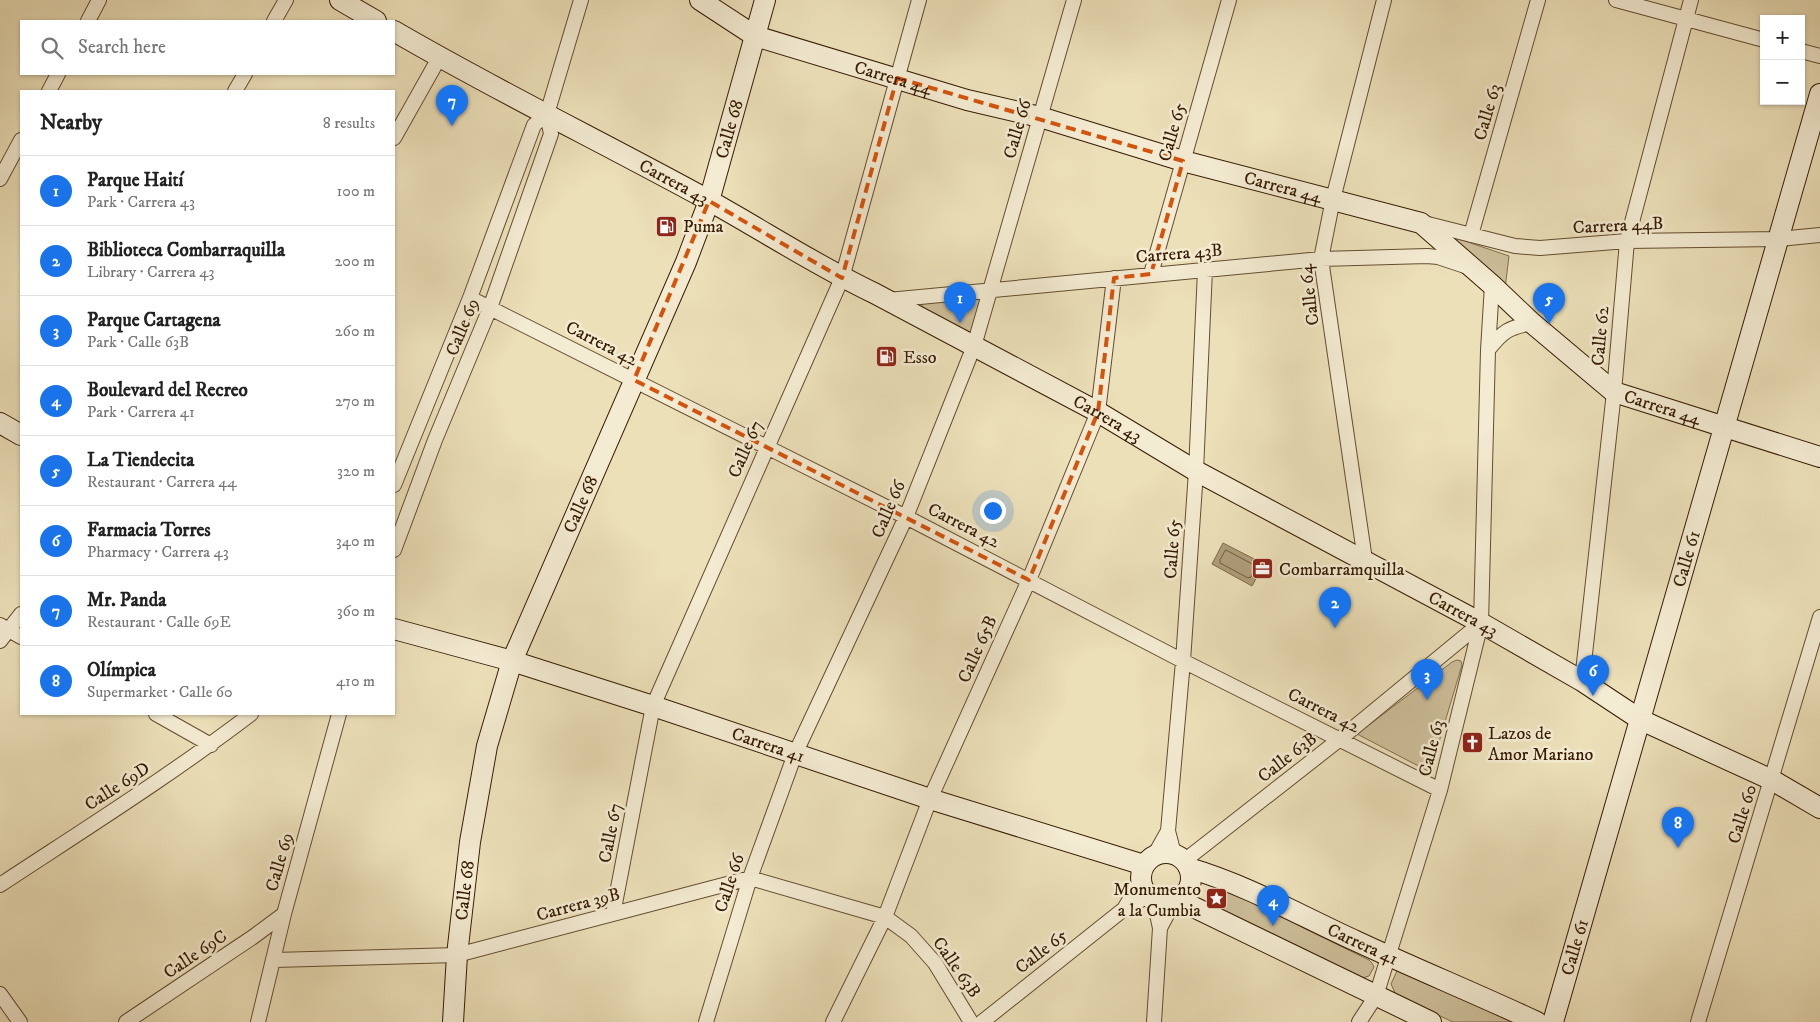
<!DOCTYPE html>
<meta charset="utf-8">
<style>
body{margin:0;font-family:"IM FELL DW Pica",serif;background:#f6f6f6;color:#222}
.controls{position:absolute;right:15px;top:15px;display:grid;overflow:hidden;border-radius:0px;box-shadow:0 1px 4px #0004}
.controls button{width:45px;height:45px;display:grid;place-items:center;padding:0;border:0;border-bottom:1px solid #e0e0e0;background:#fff;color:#222;font:25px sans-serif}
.you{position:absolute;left:992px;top:510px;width:18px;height:18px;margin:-12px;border:4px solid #fff;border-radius:50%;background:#1a73e8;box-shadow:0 0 0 8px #1a73e833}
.badge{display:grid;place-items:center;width:32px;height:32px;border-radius:50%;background:#1a73e8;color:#fff;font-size:16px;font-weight:700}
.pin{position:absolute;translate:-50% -41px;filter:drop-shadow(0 1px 2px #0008)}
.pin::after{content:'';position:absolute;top:26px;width:18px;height:15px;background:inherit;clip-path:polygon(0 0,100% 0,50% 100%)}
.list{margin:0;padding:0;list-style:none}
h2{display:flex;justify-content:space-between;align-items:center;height:65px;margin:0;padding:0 20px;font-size:21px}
h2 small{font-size:16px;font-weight:400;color:#767676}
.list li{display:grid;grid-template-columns:32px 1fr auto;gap:15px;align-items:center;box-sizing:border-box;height:70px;padding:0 20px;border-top:1px solid #e0e0e0}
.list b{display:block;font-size:19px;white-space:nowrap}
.list p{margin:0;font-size:16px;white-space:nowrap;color:#767676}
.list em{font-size:16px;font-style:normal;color:#767676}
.icon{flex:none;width:28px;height:28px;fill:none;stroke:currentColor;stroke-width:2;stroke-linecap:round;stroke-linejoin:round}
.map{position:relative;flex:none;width:1820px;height:1022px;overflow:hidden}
.search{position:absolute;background:#fff;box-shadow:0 1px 4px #0004;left:20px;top:20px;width:375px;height:55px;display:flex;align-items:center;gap:12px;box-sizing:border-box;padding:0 18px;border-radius:0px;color:#767676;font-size:19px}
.panel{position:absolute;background:#fff;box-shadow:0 1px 4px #0004;left:20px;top:90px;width:375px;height:625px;border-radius:0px}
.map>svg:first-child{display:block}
</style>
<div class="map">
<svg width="1820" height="1022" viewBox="0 0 1820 1022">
<rect width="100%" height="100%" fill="#ece0b9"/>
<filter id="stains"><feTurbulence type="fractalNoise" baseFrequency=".004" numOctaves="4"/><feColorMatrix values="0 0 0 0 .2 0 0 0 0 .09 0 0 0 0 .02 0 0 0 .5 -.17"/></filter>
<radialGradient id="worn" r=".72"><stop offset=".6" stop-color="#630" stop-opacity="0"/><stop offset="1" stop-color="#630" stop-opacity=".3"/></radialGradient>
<path fill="#cdbf9a" stroke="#826e4e" d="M1447,235L1509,256L1505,289Z
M982,299L971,336L920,310L924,302Z
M1457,660L1461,661L1462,665L1430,772L1357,734L1452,662Z
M1217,888L1228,891L1369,960L1372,963L1374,967L1369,976L1359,979L1209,907C1207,898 1208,892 1217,888Z
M1407,969L1521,1022H1453L1396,995L1391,984L1397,971Z"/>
<path fill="#ae9d7a" stroke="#7e694a" d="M1223,543L1264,564L1252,586L1212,564Z"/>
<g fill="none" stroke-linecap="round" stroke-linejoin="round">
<path stroke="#725c3e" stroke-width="1" d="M1226,550L1256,566V568L1251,577L1248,578L1220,563V560Z"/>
<defs>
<path id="street" d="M1616,0L1764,40
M88,21L99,0
M274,21L286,0
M1801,51L1820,56
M49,91L58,74
M235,91L245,74
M394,138L439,58
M0,179L21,140
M1424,223L1515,246L1540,248L1627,241L1779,239L1820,235
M1471,235L1538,0
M1151,274L1229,0
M470,298L906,517L1183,661L1440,790
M888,300L1321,259L1427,256L1438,257L1465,266
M1488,350C1503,331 1508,328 1532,323
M394,485L470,298L534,125L547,114
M394,550L435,440L490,308L551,134L547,114L581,0
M1365,560L1321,259L1333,199L1384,0
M0,625L21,637
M0,641L21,614
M1582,681L1614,392L1627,241L1691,0
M156,714L211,745
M1174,854L1168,831L1183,661L1196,471L1205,270
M1154,856L1168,831
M1184,861L1340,739L1481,623
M0,885C85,829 171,775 251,714
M1124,909L1140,882
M613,914L653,706L842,278L919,0
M1160,928L1174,902
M274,960L457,955L750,878L885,917L911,936L935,963L971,1022
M0,994L20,1022
M126,1022L253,937L284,914
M258,1022L284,914L339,714
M706,1022L750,878L795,754L906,517L974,346L1074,0
M833,1022L885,917L930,799L1029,580L1098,412L1114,278
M982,1022L1124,909L1148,896
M1154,1022L1160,928L1154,901
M1359,1022L1376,996L1440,790L1481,623L1488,350L1492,285
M1698,1022L1820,617"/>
<g id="secondary">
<path d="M340,0L376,21"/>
<path id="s1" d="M700,0L755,36L967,100L1040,117L1183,161L1421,223L1492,285L1532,323L1614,392L1820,457"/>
<path id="s2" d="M394,31C497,91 604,143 708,200C764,231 817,266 874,293L1098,412L1196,471L1481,623L1582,681L1641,720L1772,780L1820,808"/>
<path d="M0,423L21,435"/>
<path id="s3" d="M394,629L512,661L653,706L930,799L1144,865"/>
<circle cx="1166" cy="878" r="25"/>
<path id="s4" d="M1189,868C1247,885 1301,916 1356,941C1416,969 1477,994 1537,1022"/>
<path d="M1179,900L1431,1022"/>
<path id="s5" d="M453,1022L457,955L470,842L487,746L512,661L686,262L709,201L765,0"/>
<path id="s6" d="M1553,1022L1820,94"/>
</g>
</defs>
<use href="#street" stroke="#644d2f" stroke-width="16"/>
<use href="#secondary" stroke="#371c01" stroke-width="22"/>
<use href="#street" stroke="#f3ebd2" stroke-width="14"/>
<use href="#secondary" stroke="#f3ebd2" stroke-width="20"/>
</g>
<path fill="none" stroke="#d6530b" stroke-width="4" stroke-dasharray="10 6" stroke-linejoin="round" d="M897,78L1183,161L1151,274L1114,278L1098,412L1029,580L634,380L709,201L842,278Z"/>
<defs>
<symbol id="fuel-square" viewBox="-11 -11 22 22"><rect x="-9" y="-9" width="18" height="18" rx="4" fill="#8f2418" stroke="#f3ebd2"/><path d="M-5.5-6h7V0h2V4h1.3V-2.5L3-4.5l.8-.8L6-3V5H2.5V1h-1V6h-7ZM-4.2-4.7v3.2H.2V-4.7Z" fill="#fff"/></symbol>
<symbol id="office-square" viewBox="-11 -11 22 22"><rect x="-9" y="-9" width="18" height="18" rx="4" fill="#8f2418" stroke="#f3ebd2"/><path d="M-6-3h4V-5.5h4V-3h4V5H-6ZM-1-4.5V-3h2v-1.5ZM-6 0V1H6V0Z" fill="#fff"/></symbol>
<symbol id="church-square" viewBox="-11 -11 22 22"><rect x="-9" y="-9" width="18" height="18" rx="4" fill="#8f2418" stroke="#f3ebd2"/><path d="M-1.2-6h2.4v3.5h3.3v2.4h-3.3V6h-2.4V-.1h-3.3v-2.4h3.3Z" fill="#fff"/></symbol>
<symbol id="sight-square" viewBox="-11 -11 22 22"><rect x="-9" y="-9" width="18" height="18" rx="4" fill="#8f2418" stroke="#f3ebd2"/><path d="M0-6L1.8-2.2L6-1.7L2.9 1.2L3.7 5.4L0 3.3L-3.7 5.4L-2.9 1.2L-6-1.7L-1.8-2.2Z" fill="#fff"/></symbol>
</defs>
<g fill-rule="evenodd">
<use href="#fuel-square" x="654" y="214" width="25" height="25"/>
<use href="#fuel-square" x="874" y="344" width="25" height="25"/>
<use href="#office-square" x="1250" y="556" width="25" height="25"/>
<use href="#church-square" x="1460" y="730" width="25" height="25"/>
<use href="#sight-square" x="1204" y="886" width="25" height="25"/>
</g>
<g text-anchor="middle" stroke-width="5" stroke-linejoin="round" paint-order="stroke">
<g font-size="18" fill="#371c01" stroke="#f3ebd2">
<text dy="6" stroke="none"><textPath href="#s1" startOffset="210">Carrera 44</textPath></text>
<text transform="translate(1487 112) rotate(-74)" y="6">Calle 63</text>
<text dy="6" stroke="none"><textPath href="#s5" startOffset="942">Calle 68</textPath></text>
<text transform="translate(1017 129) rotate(-74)" y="6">Calle 66</text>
<text transform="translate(1172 132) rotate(-74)" y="6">Calle 65</text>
<text dy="6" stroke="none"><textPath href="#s2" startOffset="318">Carrera 43</textPath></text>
<text dy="6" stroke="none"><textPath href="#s1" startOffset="615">Carrera 44</textPath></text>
<text transform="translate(1618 225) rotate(-3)" y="6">Carrera 44B</text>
<text transform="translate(1179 253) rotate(-5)" y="6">Carrera 43B</text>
<text transform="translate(1309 295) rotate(-97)" y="6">Calle 64</text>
<text transform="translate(462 327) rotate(-68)" y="6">Calle 69</text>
<text transform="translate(1600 336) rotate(-85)" y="6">Calle 62</text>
<text transform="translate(602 343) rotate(27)" y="6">Carrera 42</text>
<text dy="6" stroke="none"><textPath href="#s1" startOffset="1065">Carrera 44</textPath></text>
<text dy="6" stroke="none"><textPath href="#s2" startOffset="812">Carrera 43</textPath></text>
<text transform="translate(745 449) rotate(-66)" y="6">Calle 67</text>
<text dy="6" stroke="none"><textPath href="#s5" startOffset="538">Calle 68</textPath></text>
<text transform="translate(888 509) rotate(-67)" y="6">Calle 66</text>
<text transform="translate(964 525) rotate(27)" y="6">Carrera 42</text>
<text transform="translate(1172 549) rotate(-86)" y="6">Calle 65</text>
<text dy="6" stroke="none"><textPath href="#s6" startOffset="482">Calle 61</textPath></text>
<text dy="6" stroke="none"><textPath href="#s2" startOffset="1218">Carrera 43</textPath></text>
<text transform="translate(977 649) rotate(-66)" y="6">Calle 65B</text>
<text transform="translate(1324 710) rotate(27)" y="6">Carrera 42</text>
<text dy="6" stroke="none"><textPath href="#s3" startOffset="392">Carrera 41</textPath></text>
<text transform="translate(1431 748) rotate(-76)" y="6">Calle 63</text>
<text transform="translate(1287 757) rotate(-38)" y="6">Calle 63B</text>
<text transform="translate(117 786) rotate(-33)" y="6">Calle 69D</text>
<text transform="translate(1742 814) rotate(-73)" y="6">Calle 60</text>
<text transform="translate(610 833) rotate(-79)" y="6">Calle 67</text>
<text transform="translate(279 862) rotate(-74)" y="6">Calle 69</text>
<text transform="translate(729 883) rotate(-72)" y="6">Calle 66</text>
<text dy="6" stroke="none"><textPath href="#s5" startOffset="132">Calle 68</textPath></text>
<text transform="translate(578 904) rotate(-15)" y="6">Carrera 39B</text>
<text dy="6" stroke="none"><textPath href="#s4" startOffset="190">Carrera 41</textPath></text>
<text dy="6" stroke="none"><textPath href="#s6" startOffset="78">Calle 61</textPath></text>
<text transform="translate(1041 951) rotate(-38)" y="6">Calle 65</text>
<text transform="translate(195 954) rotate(-34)" y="6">Calle 69C</text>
<text transform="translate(957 967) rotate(55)" y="6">Calle 63B</text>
</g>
<g font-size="18" fill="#371c01" stroke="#f3ebd2" text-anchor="start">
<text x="683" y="232">Puma</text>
<text x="903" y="363">Esso</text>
<text x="1279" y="575">Combarramquilla</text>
<text x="1488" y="739">Lazos de<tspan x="1488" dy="21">Amor Mariano</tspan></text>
<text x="1201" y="895" text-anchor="end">Monumento<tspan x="1201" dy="21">a la Cumbia</tspan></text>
</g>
</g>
<rect width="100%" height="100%" filter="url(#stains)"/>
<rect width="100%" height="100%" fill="url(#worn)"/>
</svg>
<div class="controls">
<button>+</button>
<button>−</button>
</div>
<div class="you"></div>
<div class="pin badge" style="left:960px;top:323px">1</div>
<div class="pin badge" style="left:1335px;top:628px">2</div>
<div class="pin badge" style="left:1427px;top:700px">3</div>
<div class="pin badge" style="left:1273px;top:926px">4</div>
<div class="pin badge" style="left:1549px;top:324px">5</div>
<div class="pin badge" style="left:1593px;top:696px">6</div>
<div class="pin badge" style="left:452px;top:126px">7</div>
<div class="pin badge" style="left:1678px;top:848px">8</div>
<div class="search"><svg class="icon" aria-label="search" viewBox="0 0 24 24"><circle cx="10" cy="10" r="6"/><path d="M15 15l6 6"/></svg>Search here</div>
<section class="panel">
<h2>Nearby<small>8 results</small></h2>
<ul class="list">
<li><span class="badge">1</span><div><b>Parque Haití</b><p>Park · Carrera 43</p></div><em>100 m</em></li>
<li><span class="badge">2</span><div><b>Biblioteca Combarraquilla</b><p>Library · Carrera 43</p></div><em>200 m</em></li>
<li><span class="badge">3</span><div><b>Parque Cartagena</b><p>Park · Calle 63B</p></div><em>260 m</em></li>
<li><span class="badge">4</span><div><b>Boulevard del Recreo</b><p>Park · Carrera 41</p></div><em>270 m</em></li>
<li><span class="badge">5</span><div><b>La Tiendecita</b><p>Restaurant · Carrera 44</p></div><em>320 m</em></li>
<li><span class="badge">6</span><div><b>Farmacia Torres</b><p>Pharmacy · Carrera 43</p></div><em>340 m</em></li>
<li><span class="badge">7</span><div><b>Mr. Panda</b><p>Restaurant · Calle 69E</p></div><em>360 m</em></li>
<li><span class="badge">8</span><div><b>Olímpica</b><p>Supermarket · Calle 60</p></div><em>410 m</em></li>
</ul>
</section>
</div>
